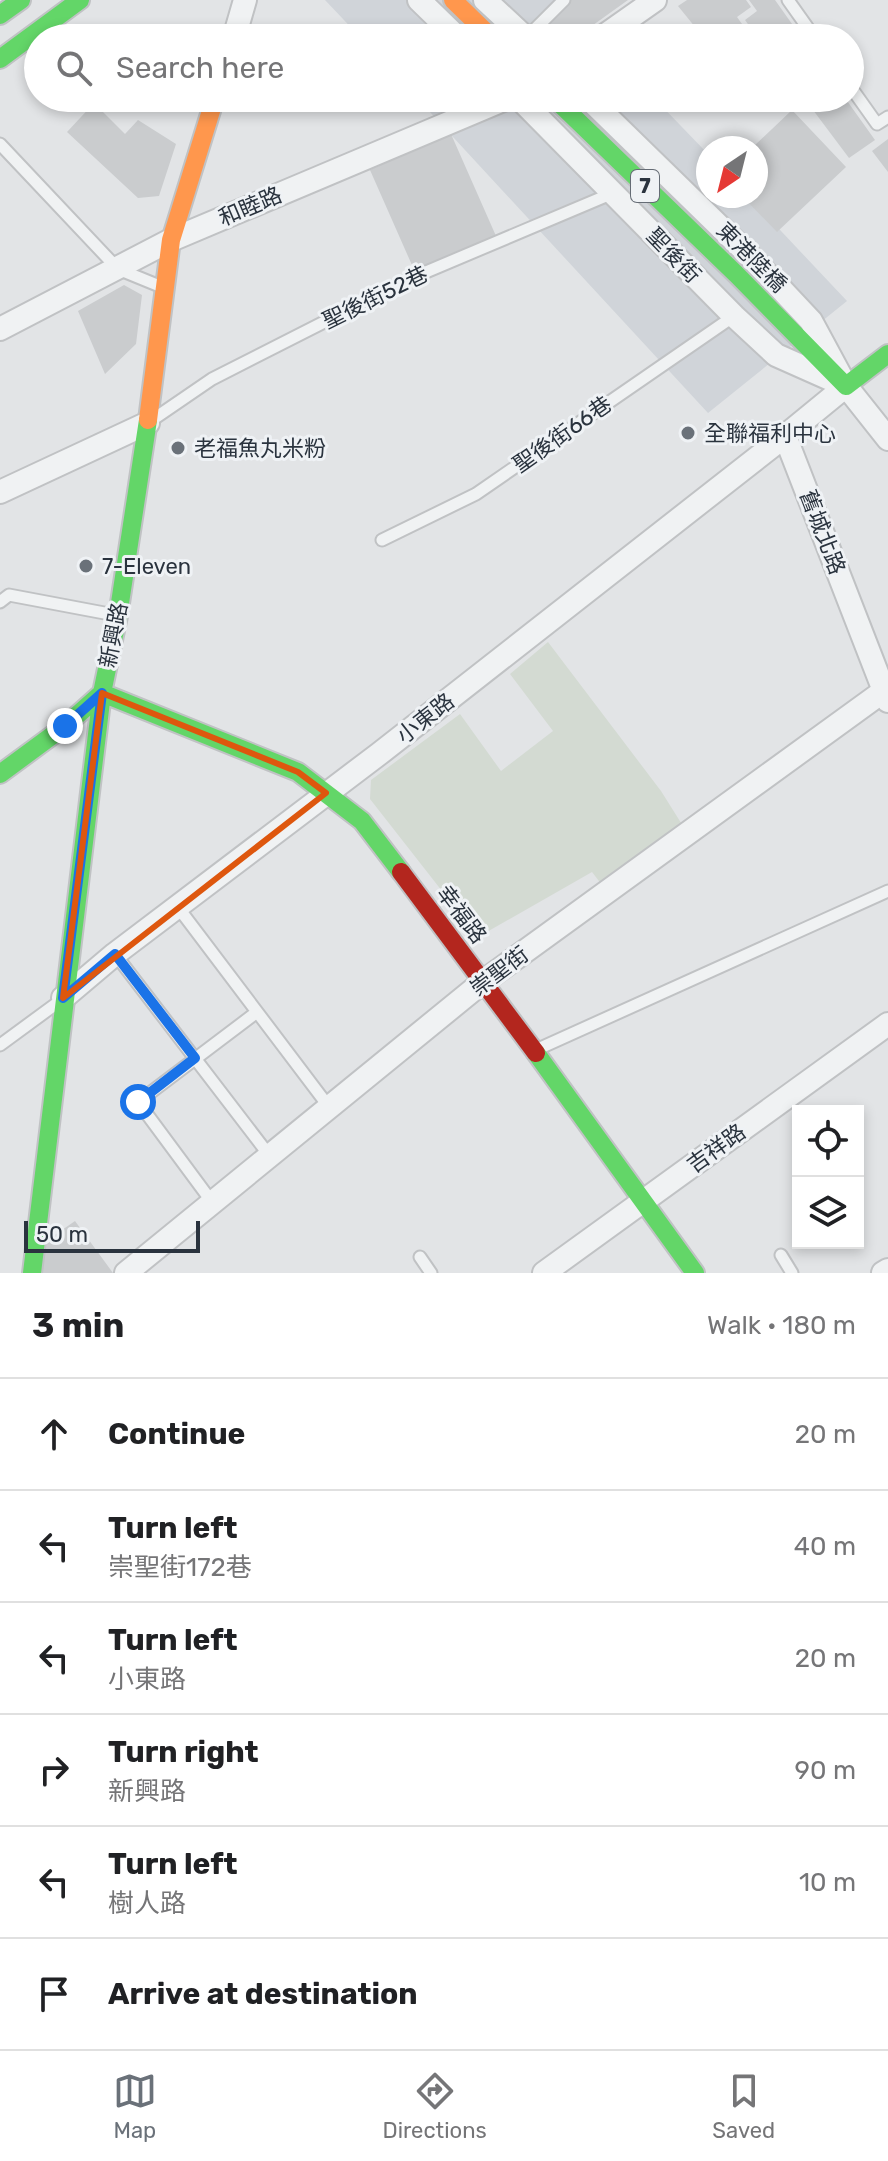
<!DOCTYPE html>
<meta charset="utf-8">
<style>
body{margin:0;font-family:Rubik,"Noto Sans TC",sans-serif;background:#f2f2f2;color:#202124}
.controls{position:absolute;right:24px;bottom:24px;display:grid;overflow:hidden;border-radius:0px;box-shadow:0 4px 12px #0003}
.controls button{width:72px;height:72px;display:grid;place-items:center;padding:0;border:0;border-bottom:2px solid #e0e0e0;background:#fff;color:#202124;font:40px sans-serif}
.compass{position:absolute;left:696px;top:136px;width:72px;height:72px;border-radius:50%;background:#fff;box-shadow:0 4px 12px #0003;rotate:215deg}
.scale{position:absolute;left:24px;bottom:20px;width:176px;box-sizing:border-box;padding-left:8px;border:4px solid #2a333e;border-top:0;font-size:22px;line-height:28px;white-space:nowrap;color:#2a333e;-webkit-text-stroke:6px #eff2f5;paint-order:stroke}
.stop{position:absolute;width:24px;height:24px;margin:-18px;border:6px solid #1a73e8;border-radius:50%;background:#fff}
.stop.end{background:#1a73e8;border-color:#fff;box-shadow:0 2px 8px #0008}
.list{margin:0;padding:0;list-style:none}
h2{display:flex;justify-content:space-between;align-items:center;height:104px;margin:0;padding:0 32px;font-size:34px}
h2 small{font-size:26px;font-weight:400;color:#757577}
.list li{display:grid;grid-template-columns:52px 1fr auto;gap:24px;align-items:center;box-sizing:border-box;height:112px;padding:0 32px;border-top:2px solid #e0e0e0}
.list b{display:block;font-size:30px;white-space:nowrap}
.list p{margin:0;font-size:26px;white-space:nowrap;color:#757577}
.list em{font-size:26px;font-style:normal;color:#757577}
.icon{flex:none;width:44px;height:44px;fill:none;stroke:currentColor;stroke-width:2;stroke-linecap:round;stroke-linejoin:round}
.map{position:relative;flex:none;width:888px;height:1273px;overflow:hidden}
.search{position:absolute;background:#fff;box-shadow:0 4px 12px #0003;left:24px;right:24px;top:24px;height:88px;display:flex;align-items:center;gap:20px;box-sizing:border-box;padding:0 28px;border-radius:44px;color:#757577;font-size:30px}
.sheet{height:776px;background:#fff}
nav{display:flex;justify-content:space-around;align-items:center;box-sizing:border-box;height:112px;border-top:2px solid #e0e0e0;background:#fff;font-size:22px;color:#757577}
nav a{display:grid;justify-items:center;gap:4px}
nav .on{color:#6a7179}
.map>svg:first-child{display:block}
</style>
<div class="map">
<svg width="888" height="1273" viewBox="0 0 888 1273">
<rect width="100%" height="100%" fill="#e2e4e6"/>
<path fill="#d0d4d9" d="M325,0H559L596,38H361Z
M417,98H654L708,154V196H748L847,301L708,413Z"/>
<path fill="#d3dad2" d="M548,642L661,791L683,826L602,885L592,872L478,937L370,799L371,780L460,714L501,771L553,731L510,674Z"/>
<path fill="#caccce" d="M571,0H628L575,38H552L543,28Z
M687,0H746L751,7L737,17L752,38H704L678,6Z
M749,0H775L802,38H758L745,20L757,11Z
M804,98H845L875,140L849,158Z
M94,103L125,134L138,120L176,144L159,196L138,198L67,132Z
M792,110L846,167L777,232L742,196H756V148H752Z
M451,134L496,236L415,272L370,170Z
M888,139V172L872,151Z
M124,285L142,295L136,344L105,374L78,311Z
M75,1221L113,1273H33L49,1239Z"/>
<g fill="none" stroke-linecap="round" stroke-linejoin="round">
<defs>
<path id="lane" d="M788,0L815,38
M526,38L564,0
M850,86L877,124L888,117
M0,144L118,269L162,287
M155,418L212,379L407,280L613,193
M382,540L476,494L734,316
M0,602L9,595L115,615
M177,906L329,1107
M115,954L269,1155
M0,1045L60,1001
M538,1049L888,891
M212,1202L138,1102L257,1012
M781,1255L792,1273
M420,1257L431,1273"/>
<path id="street" d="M419,0L458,38
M485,0L526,38
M234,38L245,0
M601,38L655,0
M519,98L734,316L776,355L830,379
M588,98L750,256L811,321L846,386L888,439
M0,329L171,240L508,98
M846,386L785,436L888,701
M0,492L148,423
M63,998L115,954L379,754L785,436
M126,1273L484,981L888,688
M544,1273L888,1024
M883,1273L888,1270"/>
<path id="fast" d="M0,15L21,0
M0,59L80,0
M554,98L736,274L846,386L888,354
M0,774L65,726L102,693L298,772L362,821L401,872
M536,1053L695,1273
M32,1273L102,693L118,616L148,420"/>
<path id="slow" d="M453,0L492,38
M148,420L171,240L215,98"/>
<path id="jam" d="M401,872L536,1053"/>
</defs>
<use href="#lane" stroke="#c0c2c4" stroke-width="15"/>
<use href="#street" stroke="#c0c2c4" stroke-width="26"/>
<use href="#fast" stroke="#c0c2c4" stroke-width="22"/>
<use href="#slow" stroke="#c0c2c4" stroke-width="22"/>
<use href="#jam" stroke="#c0c2c4" stroke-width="22"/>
<use href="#lane" stroke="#f0f2f3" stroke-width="11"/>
<use href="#street" stroke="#f0f2f3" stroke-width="22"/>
<use href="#fast" stroke="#63d668" stroke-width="18"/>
<use href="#slow" stroke="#ff974d" stroke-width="18"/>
<use href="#jam" stroke="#b3261e" stroke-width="18"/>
</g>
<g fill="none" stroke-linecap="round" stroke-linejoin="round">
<path stroke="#1a73e8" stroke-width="10" d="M65,726L102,693L63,998L115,954L195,1058L138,1102"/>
</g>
<path fill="none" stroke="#de570e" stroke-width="6" stroke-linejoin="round" d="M102,693L298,772L326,793L63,998Z"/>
<g fill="#6a7179" stroke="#eff2f5" stroke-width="3">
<circle cx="688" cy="433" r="8"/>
<circle cx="178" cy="448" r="8"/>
<circle cx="86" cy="566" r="8"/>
</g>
<g text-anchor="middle" stroke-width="6" stroke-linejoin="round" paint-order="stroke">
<rect fill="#eff2f5" stroke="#656c75" stroke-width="2" x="631" y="170" width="28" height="32" rx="6"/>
<g font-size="20" font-weight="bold" fill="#2a333e">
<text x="645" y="193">7</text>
</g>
<g font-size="22" fill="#2a333e" stroke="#eff2f5">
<text transform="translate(250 206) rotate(-23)" y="8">和睦路</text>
<text transform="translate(674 255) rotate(46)" y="8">聖後街</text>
<text transform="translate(752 257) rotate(45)" y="8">東港陸橋</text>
<text transform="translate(375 297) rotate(-26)" y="8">聖後街52巷</text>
<text transform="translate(562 434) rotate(-35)" y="8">聖後街66巷</text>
<text transform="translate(823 532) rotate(69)" y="8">舊城北路</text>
<text transform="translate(113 635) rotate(-79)" y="8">新興路</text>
<text transform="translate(425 718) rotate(-38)" y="8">小東路</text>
<text transform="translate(462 914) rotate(53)" y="8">幸福路</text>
<text transform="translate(499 971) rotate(-37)" y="8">崇聖街</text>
<text transform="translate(716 1148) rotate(-36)" y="8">吉祥路</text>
</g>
<g font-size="22" fill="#2a333e" stroke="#eff2f5" text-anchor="start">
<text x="704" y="441">全聯福利中心</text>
<text x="194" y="456">老福魚丸米粉</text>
<text x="102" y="574">7-Eleven</text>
</g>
</g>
</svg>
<div class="controls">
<button><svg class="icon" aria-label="locate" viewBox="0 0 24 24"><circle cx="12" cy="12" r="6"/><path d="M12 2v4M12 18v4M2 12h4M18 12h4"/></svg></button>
<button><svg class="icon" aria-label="layers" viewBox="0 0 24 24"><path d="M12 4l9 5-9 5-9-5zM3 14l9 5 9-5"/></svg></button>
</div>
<svg class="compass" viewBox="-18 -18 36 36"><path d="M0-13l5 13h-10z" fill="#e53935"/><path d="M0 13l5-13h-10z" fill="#757577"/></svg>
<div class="scale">50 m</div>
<div class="stop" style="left:138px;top:1102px"></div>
<div class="stop end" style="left:65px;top:726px"></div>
<div class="search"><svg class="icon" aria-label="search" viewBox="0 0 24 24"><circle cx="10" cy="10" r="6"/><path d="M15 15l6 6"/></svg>Search here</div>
</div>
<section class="sheet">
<h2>3 min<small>Walk · 180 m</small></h2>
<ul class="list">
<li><svg class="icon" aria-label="ahead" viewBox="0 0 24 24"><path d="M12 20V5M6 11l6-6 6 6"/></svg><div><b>Continue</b></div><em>20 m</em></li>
<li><svg class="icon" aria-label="left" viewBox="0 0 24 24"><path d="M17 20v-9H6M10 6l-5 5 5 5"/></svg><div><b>Turn left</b><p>崇聖街172巷</p></div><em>40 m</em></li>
<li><svg class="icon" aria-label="left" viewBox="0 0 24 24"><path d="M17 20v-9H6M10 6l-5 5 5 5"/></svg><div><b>Turn left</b><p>小東路</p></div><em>20 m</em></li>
<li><svg class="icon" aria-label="right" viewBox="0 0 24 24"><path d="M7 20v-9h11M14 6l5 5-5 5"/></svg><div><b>Turn right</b><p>新興路</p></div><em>90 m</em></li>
<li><svg class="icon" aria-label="left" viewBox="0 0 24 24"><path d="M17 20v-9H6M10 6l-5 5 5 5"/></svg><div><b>Turn left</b><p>樹人路</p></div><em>10 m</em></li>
<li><svg class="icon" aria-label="arrive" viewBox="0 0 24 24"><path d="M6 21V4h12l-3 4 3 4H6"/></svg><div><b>Arrive at destination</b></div></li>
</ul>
</section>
<nav>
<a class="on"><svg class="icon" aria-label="map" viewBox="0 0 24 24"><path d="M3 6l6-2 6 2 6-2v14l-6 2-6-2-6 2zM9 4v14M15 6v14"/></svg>Map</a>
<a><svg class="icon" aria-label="directions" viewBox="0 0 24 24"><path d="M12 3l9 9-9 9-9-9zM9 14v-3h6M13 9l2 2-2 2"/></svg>Directions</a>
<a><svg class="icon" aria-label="saved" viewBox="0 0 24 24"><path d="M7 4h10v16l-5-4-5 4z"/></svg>Saved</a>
</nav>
